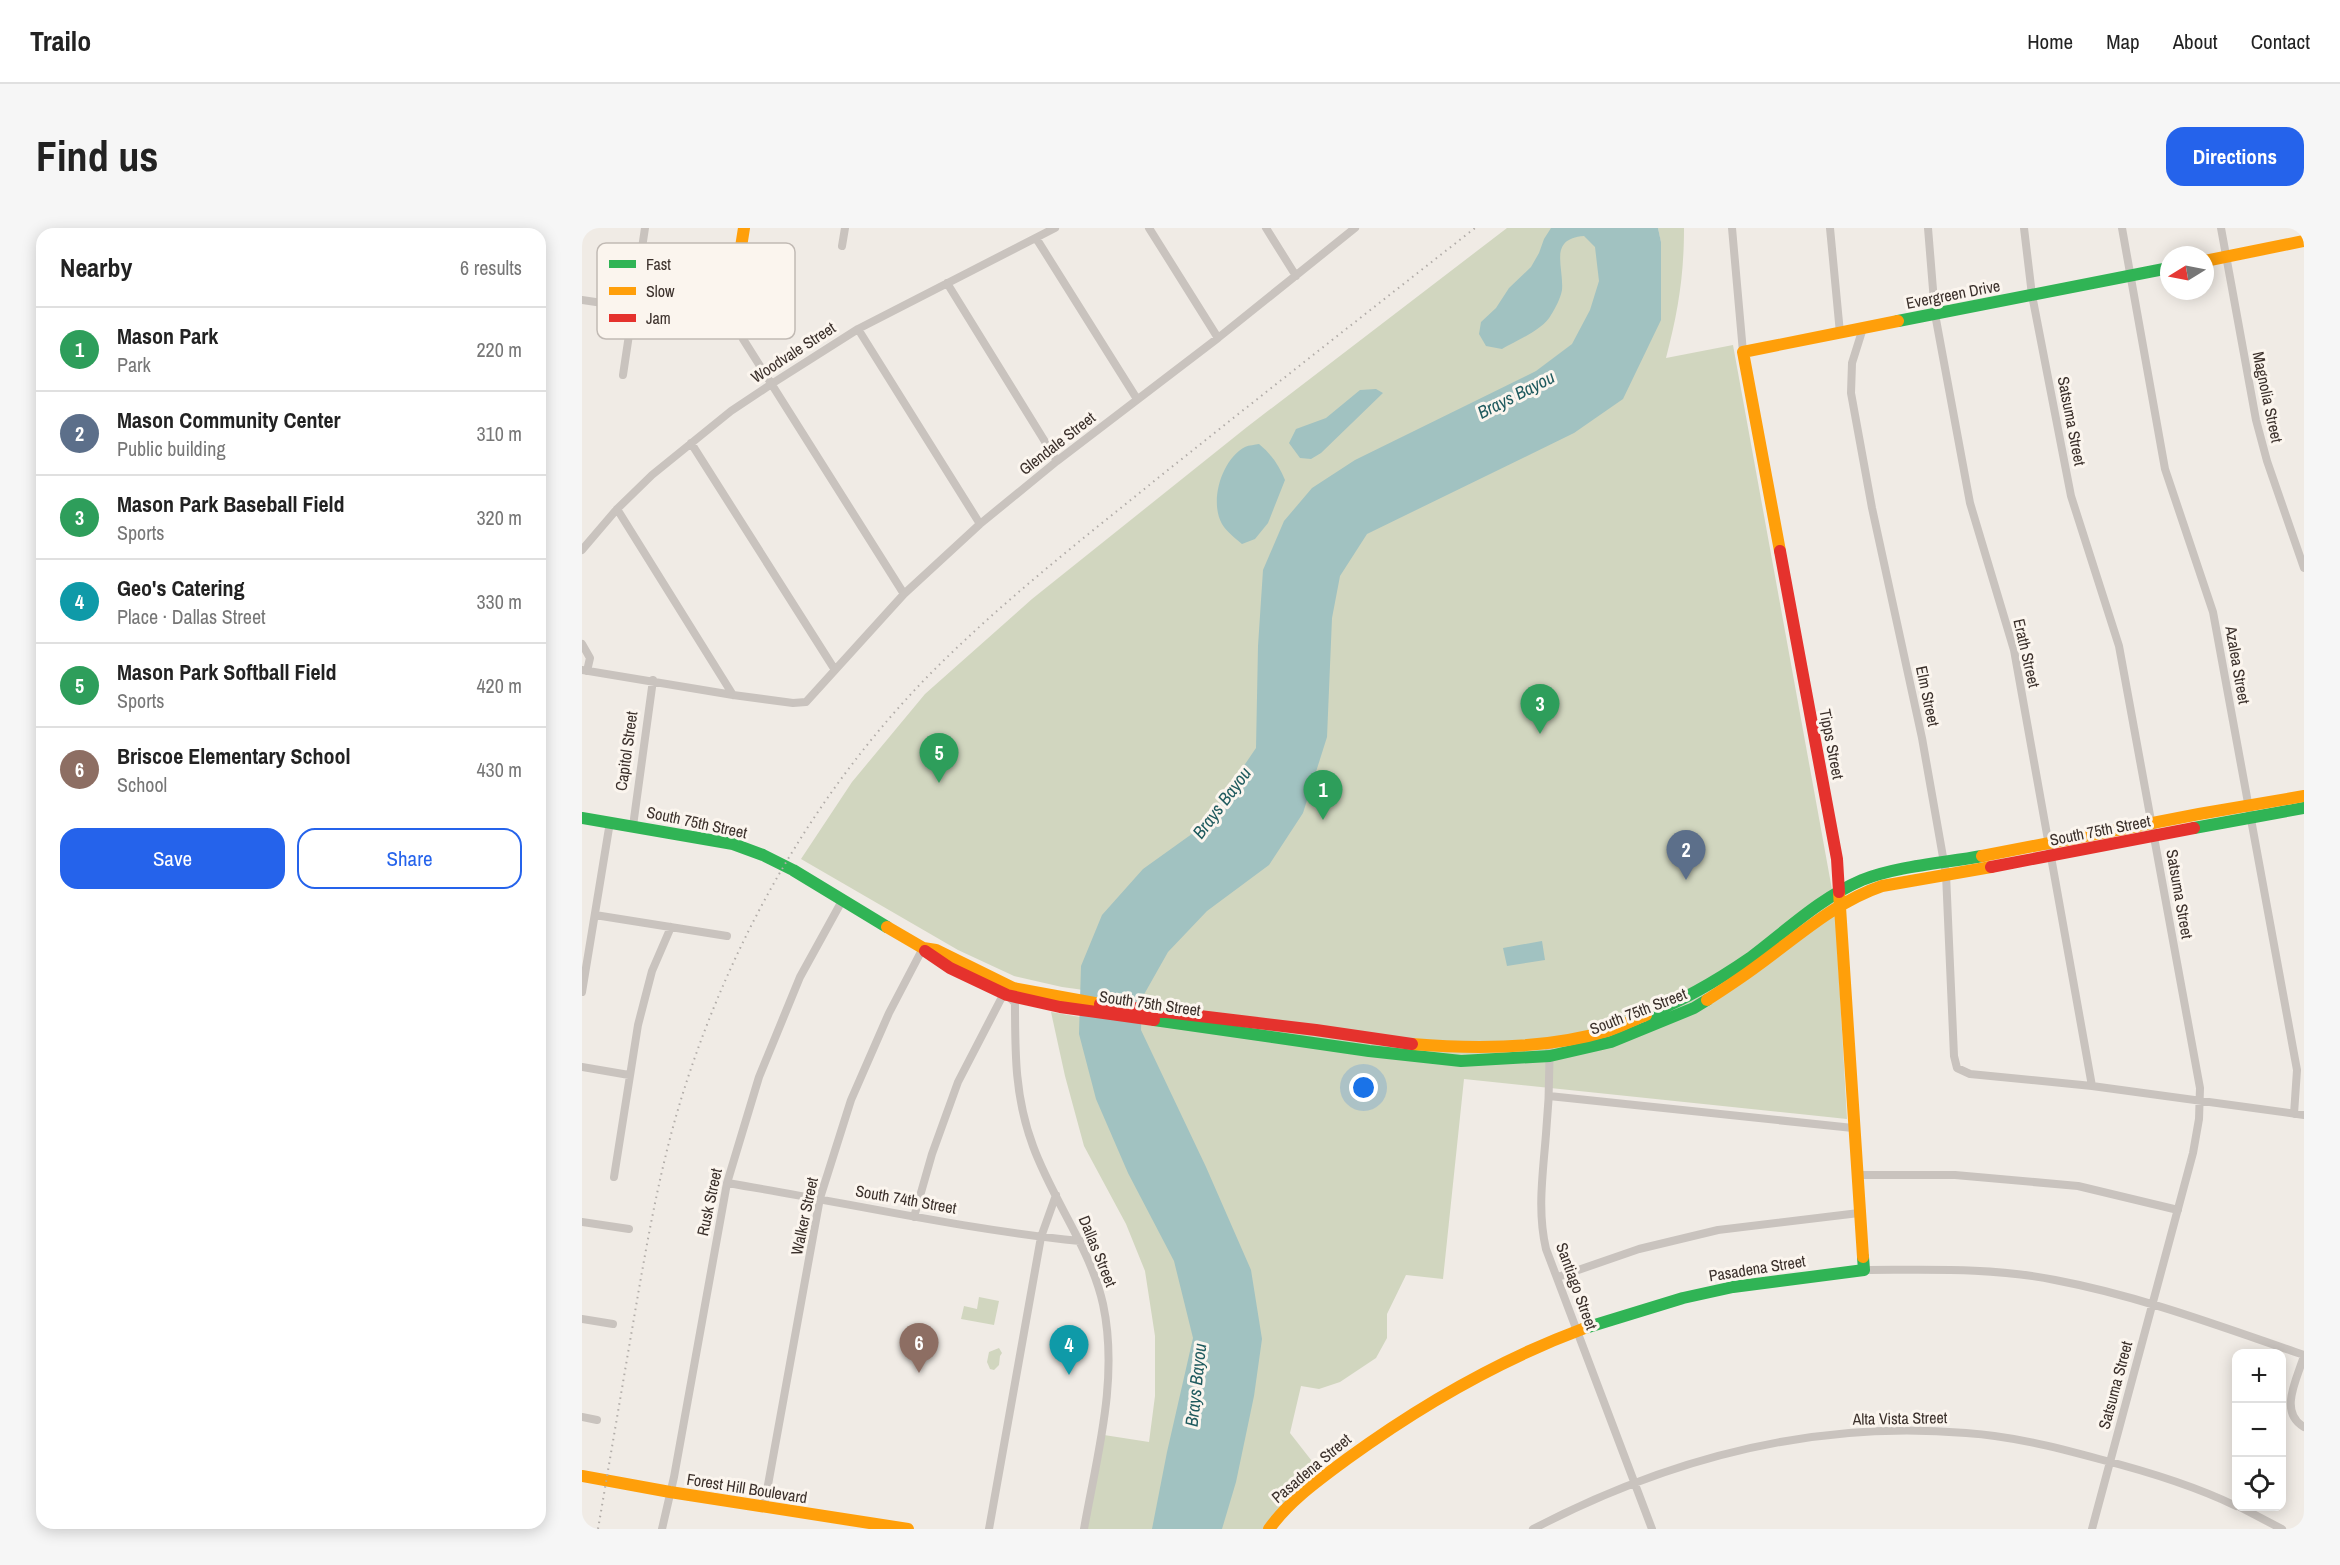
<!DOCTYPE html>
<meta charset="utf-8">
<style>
body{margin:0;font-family:"Archivo Narrow",sans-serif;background:#f6f6f6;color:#222}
.controls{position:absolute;right:18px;bottom:18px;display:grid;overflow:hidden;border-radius:12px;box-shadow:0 3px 15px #0003}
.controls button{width:54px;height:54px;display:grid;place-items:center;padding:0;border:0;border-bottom:2px solid #e0e0e0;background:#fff;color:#222;font:30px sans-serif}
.compass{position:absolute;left:1578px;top:18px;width:54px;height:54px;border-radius:50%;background:#fff;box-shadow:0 3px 15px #0003;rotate:260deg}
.you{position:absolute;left:782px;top:860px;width:21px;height:21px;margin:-15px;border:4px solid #fff;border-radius:50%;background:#1a73e8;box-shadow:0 0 0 9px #1a73e833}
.badge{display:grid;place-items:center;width:39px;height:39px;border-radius:50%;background:#2563eb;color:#fff;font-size:20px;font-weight:700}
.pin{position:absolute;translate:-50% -50px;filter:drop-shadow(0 2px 3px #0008)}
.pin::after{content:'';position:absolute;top:32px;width:21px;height:18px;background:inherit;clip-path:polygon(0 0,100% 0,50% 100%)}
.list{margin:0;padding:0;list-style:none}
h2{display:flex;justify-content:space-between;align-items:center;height:78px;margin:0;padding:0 24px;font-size:26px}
h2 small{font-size:20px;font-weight:400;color:#767676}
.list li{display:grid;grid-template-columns:39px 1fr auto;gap:18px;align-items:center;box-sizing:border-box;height:84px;padding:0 24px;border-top:2px solid #e0e0e0}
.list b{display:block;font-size:22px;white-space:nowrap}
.list p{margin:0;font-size:20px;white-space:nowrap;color:#767676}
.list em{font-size:20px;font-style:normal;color:#767676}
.actions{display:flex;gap:12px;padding:18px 24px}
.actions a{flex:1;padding:14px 0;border:2px solid #2563eb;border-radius:18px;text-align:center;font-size:21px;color:#2563eb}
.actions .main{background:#2563eb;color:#fff}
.icon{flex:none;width:33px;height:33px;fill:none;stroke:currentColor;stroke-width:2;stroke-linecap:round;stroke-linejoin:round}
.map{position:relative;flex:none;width:1722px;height:1301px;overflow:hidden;border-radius:18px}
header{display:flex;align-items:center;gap:36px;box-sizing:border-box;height:84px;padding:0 30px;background:#fff;border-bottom:2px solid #e0e0e0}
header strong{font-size:28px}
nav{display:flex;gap:33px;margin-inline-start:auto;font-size:21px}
.intro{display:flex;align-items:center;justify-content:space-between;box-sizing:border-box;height:144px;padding:0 36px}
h1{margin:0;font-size:42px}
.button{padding:15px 27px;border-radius:18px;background:#2563eb;color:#fff;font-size:21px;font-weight:700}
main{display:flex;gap:36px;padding:0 36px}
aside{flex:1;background:#fff;border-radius:18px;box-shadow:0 3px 15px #0003}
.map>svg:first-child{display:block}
</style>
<header>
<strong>Trailo</strong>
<nav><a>Home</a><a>Map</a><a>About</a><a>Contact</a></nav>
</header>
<div class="intro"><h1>Find us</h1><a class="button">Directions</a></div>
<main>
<aside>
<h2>Nearby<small>6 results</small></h2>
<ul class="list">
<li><span class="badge" style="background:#2e9e5b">1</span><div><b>Mason Park</b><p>Park</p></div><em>220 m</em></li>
<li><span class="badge" style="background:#5c6f8a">2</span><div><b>Mason Community Center</b><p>Public building</p></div><em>310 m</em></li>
<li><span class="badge" style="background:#2e9e5b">3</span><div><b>Mason Park Baseball Field</b><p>Sports</p></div><em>320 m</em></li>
<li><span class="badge" style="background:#0f9aa8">4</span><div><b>Geo's Catering</b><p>Place · Dallas Street</p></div><em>330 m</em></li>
<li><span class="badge" style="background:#2e9e5b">5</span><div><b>Mason Park Softball Field</b><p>Sports</p></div><em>420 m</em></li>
<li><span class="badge" style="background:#8d6e63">6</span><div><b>Briscoe Elementary School</b><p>School</p></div><em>430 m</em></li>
</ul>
<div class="actions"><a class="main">Save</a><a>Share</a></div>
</aside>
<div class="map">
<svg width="1722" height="1301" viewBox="0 0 1722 1301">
<rect width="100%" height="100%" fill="#f0ebe5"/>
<path fill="#d1d6bf" d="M925,0H1010L1079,15L1076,0H1102C1102,48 1096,84 1084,130L1151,117L1253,678L1265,891L882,851L861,1051L824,1047L805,1086V1110L794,1130L758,1154L737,1161L719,1158L708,1205L740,1246L681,1301H505L522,1207L567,1214L573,1168V1108L563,1043L544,996L502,918L483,848L469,784L498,789L560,770L480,759L432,748L376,722L219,631L270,554L343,466L450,371L665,199Z
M397,1069L417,1073L412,1097L379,1091L382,1078L395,1081Z
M417,1120L420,1125L418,1128L417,1137L412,1142L408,1141L405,1134L407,1124Z"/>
<path fill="#a1c2c1" d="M969,0H1076L1079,14V92L1041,171L992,205L785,306L758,348L750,390L745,509L721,585L687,637L625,683L586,724L560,770L559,802L624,939L669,1042L680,1111L672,1168L654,1254L640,1301H570L585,1224L611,1110L592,1033L546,945L514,871L497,806L499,738L520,687L561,641L621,598L674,520L676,418L681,342L702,293L730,260L773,232L954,143L990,116L1008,82L1017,53L1013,19L1002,8C966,11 982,38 980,62C979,69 973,81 969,87C962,101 934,113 920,121L904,118L897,106L899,94L914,80L927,60L949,39L957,25L962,11Z
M794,161L801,165L739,225L729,231L718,230L707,215L714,201L744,190L778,162Z
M677,216C689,226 697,237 703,252L686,295L673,311L660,316C653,310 645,304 640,296C627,273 640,231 663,219C667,217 673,217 677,216Z
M960,713L963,732L925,738L921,720Z"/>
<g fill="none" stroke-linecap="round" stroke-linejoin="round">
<path stroke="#c9c3be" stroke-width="8" d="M567,0L636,110
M684,0L714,48
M1150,0L1161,124
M1248,0L1258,105
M1346,0L1353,86L1388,275L1432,422L1510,858
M1442,0L1450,67L1489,268L1537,418L1618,860L1617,891L1611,925L1510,1301
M1540,0L1583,241L1631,384L1715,842L1712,886
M1639,0L1674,192L1685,233L1722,340
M454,10L555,171
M260,18L263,0
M365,55L475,233
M0,72L134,92C151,87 151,73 153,57
M1281,100L1270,135L1269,165L1290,280L1340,510L1364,646L1372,828L1375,840L1388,846L1510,858L1722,887
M276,101L398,296
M161,111L322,366
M41,147L63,0
M109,215L253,442
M35,281L151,467
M0,322L35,281L70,247L149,183L191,155L276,101L473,0
M0,416L8,430L5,443
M0,442L151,467L211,475L224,474L322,366L398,296L475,233L636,110L773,0
M51,598L71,452
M13,687L145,708
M0,764L28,594
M967,814C968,845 967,875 964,906C961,945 955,983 964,1021L1070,1301
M0,839L47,847
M967,868L1271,900
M1274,947H1373L1496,958L1596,982
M32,949L56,797L70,743L89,699
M145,955C262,974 379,1001 498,1013
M332,989L350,926L376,854L420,769L425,767L433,775C433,826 433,870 451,918C471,973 508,1019 521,1076C537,1151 515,1227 502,1301
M0,994L47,1001
M1282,1042C1345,1042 1410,1039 1473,1052C1558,1068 1640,1099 1722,1127
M976,1049L1057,1021L1136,1002L1277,985
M0,1091L31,1096
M1722,1128C1715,1151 1696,1184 1722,1199
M0,1189L15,1192
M1656,1278L1700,1301
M182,1279L238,970L269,872L307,785L341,720
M80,1301L92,1249L145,955L177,849L218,749L261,671
M407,1301L459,1009L474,967
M951,1301C1085,1231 1232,1192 1384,1205C1429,1208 1473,1219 1517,1231C1564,1243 1611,1257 1654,1278"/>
<path stroke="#30b455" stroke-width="12" d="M1316,93L1587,40
M0,590L151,616L181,627L211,642L305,699
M1612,600L1722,580
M1064,787C1100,773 1136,752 1168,730C1204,703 1238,670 1280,652C1315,638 1362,635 1400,628
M572,792L787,823L879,833L968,828L1029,814L1112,780L1125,772
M1003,1100L1101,1070L1151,1059L1282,1042L1281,1029"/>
<path stroke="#ff9f0a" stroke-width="12" d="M1623,33L1722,13
M153,57L162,0
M1198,323L1161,124L1316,93
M1400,628L1617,586L1722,568
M1257,664L1281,1029
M305,699L341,720L354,722L431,760L518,776
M1125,772C1142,761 1159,750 1175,738C1215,709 1253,674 1300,658L1409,639
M830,816C892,821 965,821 1025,803C1038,799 1051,792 1064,787
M0,1248L88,1264L326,1301
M687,1301C708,1272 737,1252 765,1231C839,1177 917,1132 1003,1100"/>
<path stroke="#e5322d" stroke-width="12" d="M1198,323L1255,631L1257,664
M1409,639L1612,600
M343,723L368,740L425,767L478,779L572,792
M518,776L734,802L830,816"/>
<path stroke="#b1aca8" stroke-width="2" stroke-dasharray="1.5 4.5" stroke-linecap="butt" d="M16,1301C28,1231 40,1160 52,1090C65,1014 78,938 101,865C150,709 236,559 351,443C421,373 499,312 576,250C681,166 787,83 893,0"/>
</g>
<g text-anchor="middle" stroke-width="6" stroke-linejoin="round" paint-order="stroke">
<g font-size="16" fill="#3b302b" stroke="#fbf5ee">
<text transform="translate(1371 66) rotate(-11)" y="6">Evergreen Drive</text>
<text transform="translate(211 124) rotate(-33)" y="6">Woodvale Street</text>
<text transform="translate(1686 169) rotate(78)" y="6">Magnolia Street</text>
<text transform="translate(1490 193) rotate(79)" y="6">Satsuma Street</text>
<text transform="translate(475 215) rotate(-38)" y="6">Glendale Street</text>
<text transform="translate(1445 425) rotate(77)" y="6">Erath Street</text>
<text transform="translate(1656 437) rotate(80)" y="6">Azalea Street</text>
<text transform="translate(1346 468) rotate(78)" y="6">Elm Street</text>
<text transform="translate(1250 516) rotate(79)" y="6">Tipps Street</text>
<text transform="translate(44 523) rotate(-82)" y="6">Capitol Street</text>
<text transform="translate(115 594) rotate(12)" y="6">South 75th Street</text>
<text transform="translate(1518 602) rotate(-11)" y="6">South 75th Street</text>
<text transform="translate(1598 666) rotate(80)" y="6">Satsuma Street</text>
<text transform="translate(568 775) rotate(8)" y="6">South 75th Street</text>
<text transform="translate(1056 783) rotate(-21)" y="6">South 75th Street</text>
<text transform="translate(324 971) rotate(10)" y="6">South 74th Street</text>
<text transform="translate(127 974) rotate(-78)" y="6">Rusk Street</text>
<text transform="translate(222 988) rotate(-78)" y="6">Walker Street</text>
<text transform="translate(516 1023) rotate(68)" y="6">Dallas Street</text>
<text transform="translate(1175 1040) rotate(-9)" y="6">Pasadena Street</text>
<text transform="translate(995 1058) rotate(70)" y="6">Santiago Street</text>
<text transform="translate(1533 1157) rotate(-75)" y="6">Satsuma Street</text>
<text transform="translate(1318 1190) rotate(-1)" y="6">Alta Vista Street</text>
<text transform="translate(729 1240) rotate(-40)" y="6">Pasadena Street</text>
<text transform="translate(165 1260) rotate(9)" y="6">Forest Hill Boulevard</text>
</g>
<g font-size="18" font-style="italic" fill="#1f5a5e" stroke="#fbf5ee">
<text transform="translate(934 167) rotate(-27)" y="6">Brays Bayou</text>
<text transform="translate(640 575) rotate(-53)" y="6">Brays Bayou</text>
<text transform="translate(614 1157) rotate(-84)" y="6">Brays Bayou</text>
</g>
</g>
<rect x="15" y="15" width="198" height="96" rx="9" fill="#fbf5ee" stroke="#c1bab4" stroke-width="1.5"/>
<rect x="27" y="32" width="27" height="8" fill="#30b455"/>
<rect x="27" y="59" width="27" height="8" fill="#ff9f0a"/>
<rect x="27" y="86" width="27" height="8" fill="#e5322d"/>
<g font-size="16" fill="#3b302b">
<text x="64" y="42">Fast</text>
<text x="64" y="69">Slow</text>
<text x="64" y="96">Jam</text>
</g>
</svg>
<div class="controls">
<button>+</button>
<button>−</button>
<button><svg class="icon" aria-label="locate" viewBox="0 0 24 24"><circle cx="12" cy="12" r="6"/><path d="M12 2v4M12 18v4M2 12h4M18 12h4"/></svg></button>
</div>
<svg class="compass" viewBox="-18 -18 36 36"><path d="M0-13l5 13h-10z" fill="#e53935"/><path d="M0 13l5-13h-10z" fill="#767676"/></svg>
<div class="you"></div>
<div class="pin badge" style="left:741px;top:592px;background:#2e9e5b">1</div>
<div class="pin badge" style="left:1104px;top:652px;background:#5c6f8a">2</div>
<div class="pin badge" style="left:958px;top:506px;background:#2e9e5b">3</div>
<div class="pin badge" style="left:487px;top:1147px;background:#0f9aa8">4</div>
<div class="pin badge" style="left:357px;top:555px;background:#2e9e5b">5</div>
<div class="pin badge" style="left:337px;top:1145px;background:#8d6e63">6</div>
</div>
</main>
